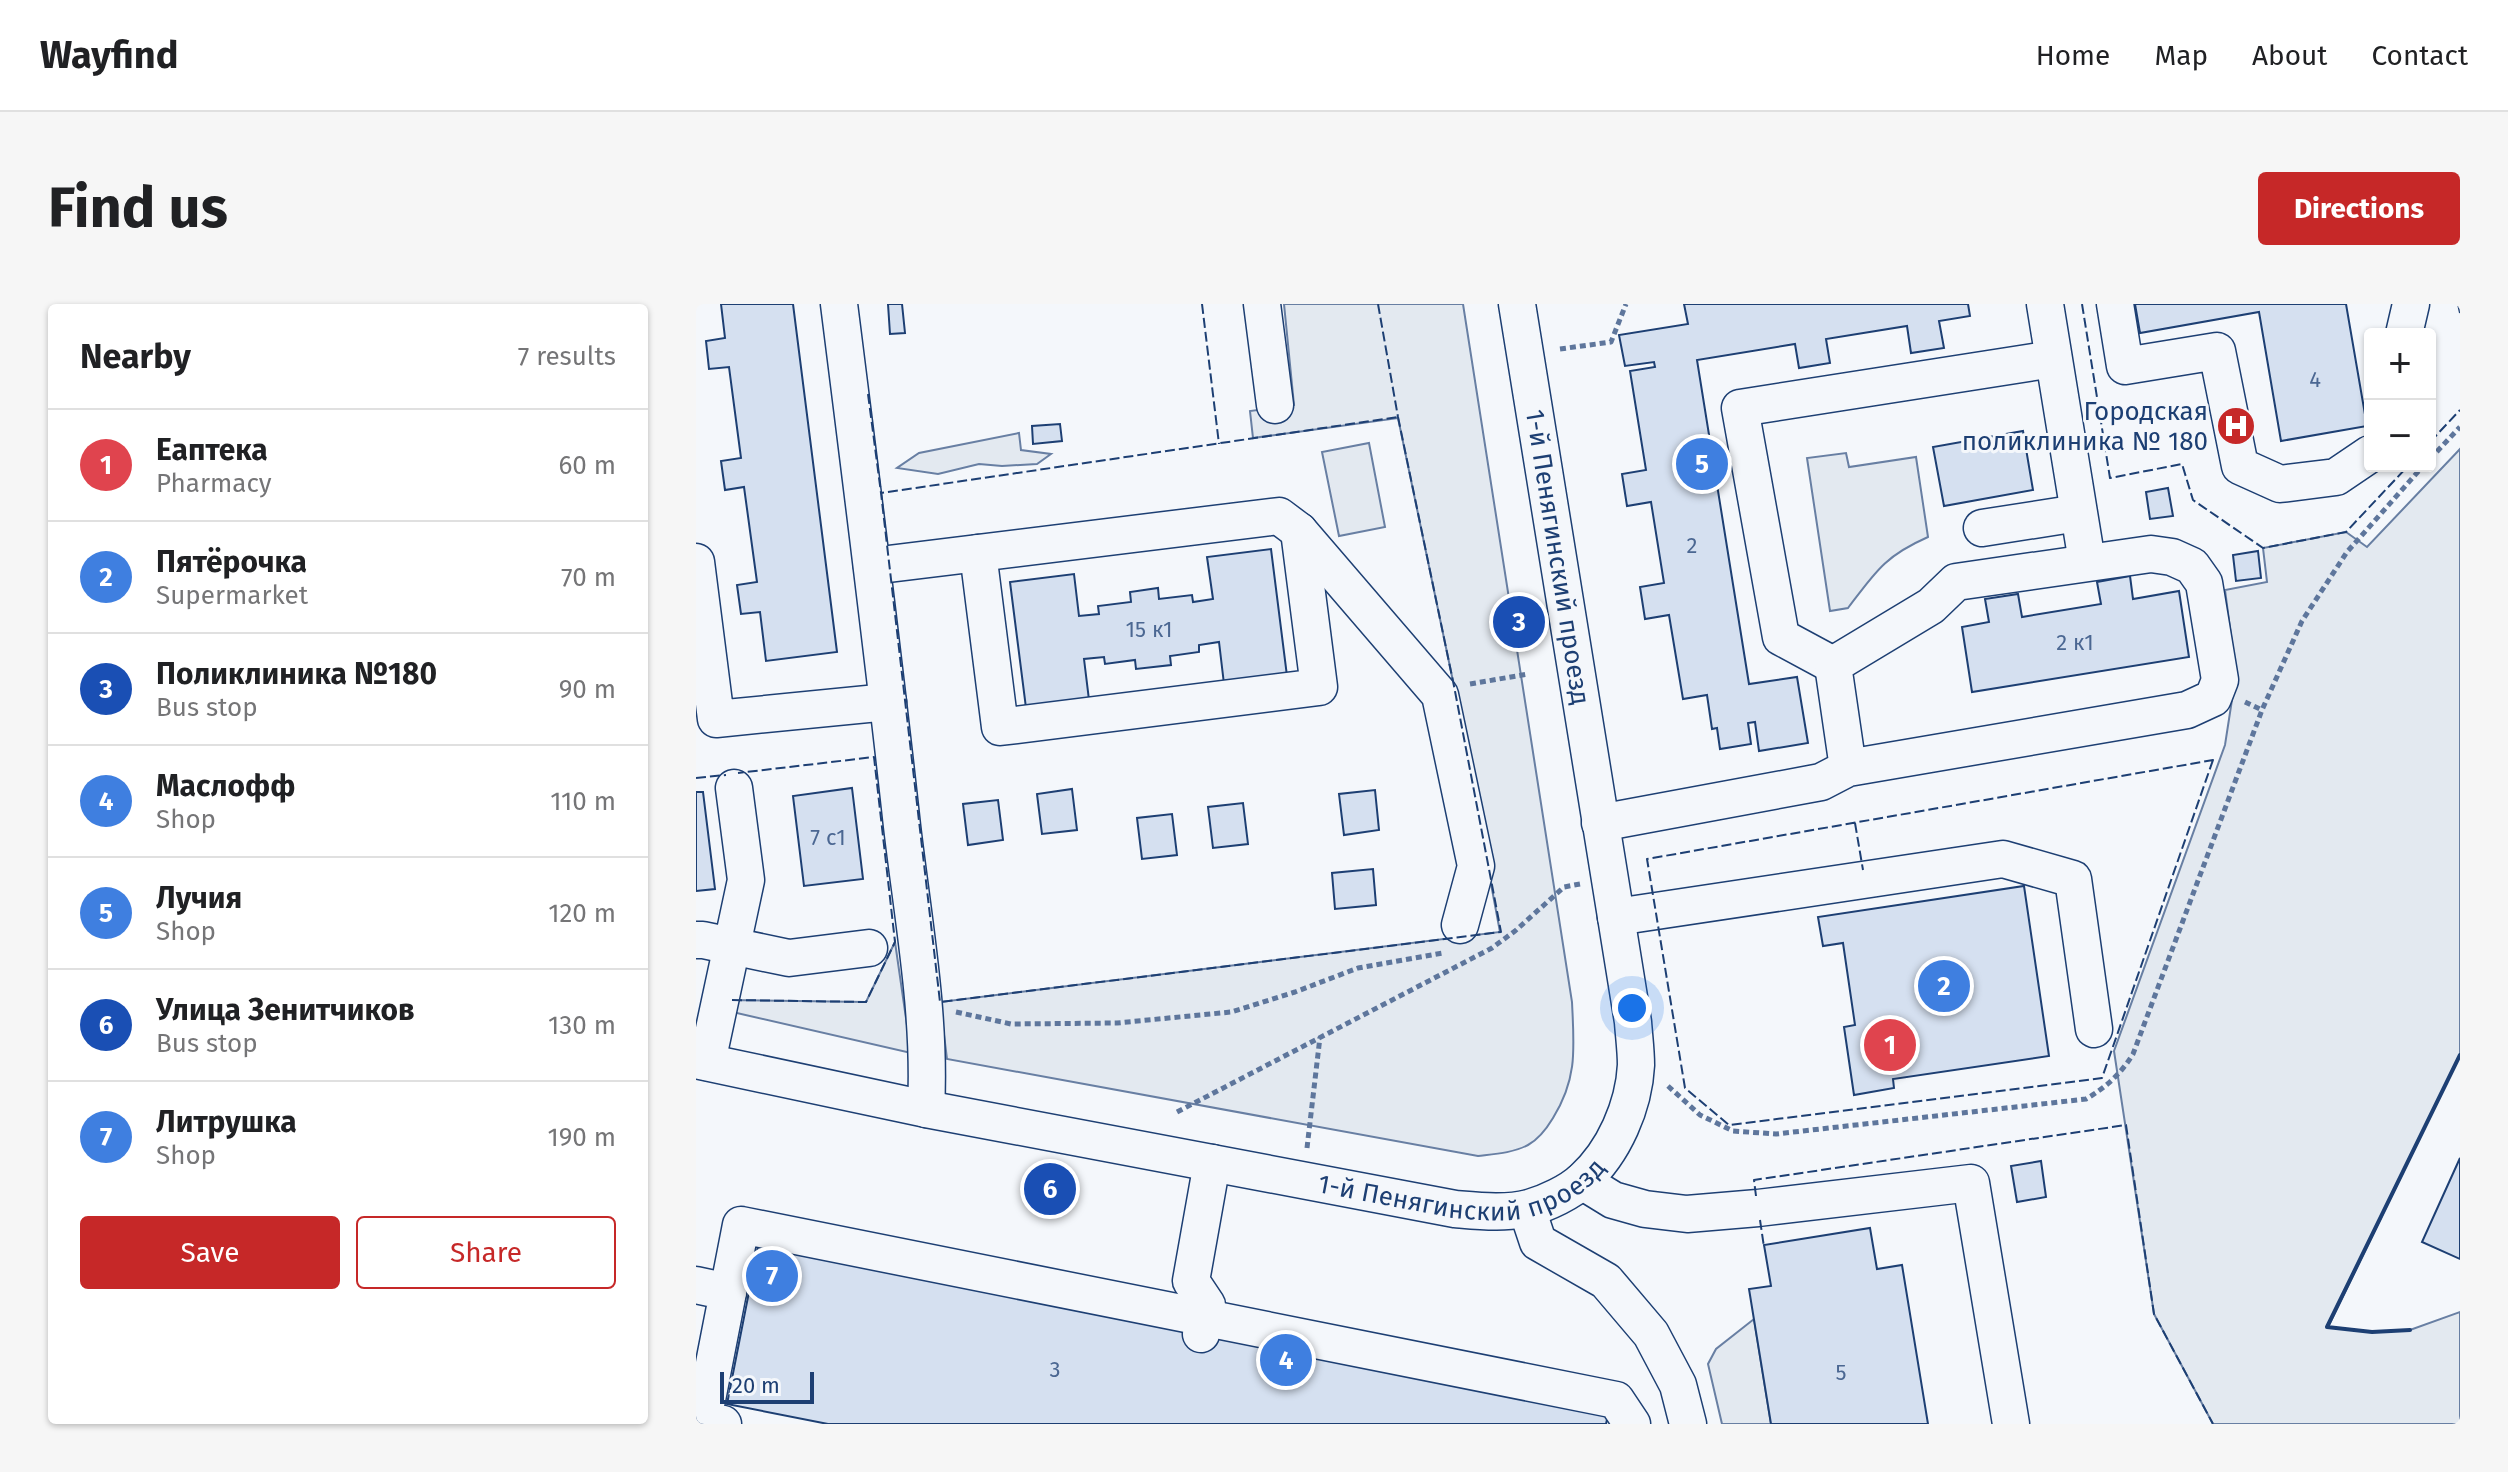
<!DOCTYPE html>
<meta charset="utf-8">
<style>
body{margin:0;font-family:"Fira Sans",sans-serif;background:#f6f6f6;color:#202124}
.controls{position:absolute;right:24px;top:24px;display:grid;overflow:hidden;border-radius:8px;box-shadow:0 2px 6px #0004}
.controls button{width:72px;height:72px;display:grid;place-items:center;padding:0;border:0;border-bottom:2px solid #e0e0e0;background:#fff;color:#202124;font:40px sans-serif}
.scale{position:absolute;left:24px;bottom:20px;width:94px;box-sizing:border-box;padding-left:8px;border:4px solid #1d3f73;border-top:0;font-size:22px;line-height:28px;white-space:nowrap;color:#1d3f73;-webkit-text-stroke:6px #f4f7fb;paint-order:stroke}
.you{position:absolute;left:936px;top:704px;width:28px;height:28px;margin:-20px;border:6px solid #fff;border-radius:50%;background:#1a73e8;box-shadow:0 0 0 12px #1a73e833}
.badge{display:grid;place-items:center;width:52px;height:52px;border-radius:50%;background:#c62828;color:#fff;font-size:26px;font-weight:700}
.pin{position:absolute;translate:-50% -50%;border:4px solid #fff;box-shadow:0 2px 8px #0006}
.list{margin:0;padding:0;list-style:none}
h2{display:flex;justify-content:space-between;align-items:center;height:104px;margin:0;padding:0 32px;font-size:34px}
h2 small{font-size:26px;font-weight:400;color:#757577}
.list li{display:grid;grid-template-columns:52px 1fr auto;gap:24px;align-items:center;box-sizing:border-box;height:112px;padding:0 32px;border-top:2px solid #e0e0e0}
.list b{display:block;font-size:30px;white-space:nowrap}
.list p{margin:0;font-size:26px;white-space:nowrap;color:#757577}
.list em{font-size:26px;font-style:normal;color:#757577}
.actions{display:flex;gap:16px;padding:24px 32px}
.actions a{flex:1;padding:18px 0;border:2px solid #c62828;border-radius:8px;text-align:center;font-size:28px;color:#c62828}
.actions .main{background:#c62828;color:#fff}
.map{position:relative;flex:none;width:1764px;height:1120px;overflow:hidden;border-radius:8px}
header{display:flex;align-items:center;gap:48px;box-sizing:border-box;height:112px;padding:0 40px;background:#fff;border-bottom:2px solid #e0e0e0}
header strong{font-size:38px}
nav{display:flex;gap:44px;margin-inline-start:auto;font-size:28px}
.intro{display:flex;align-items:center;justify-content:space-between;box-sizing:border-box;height:192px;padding:0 48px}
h1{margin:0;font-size:56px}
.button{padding:20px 36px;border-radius:8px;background:#c62828;color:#fff;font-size:28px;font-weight:700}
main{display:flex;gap:48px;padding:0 48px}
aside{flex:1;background:#fff;border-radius:8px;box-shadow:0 2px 6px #0004}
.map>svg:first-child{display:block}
</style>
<header>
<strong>Wayfind</strong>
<nav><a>Home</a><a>Map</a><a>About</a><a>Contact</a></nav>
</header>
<div class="intro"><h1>Find us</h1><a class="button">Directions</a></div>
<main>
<aside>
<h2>Nearby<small>7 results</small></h2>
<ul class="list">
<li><span class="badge" style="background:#e0444e">1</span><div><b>Еаптека</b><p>Pharmacy</p></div><em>60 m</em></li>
<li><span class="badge" style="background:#3f7fe0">2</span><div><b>Пятёрочка</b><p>Supermarket</p></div><em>70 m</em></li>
<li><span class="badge" style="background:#1a4fb4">3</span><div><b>Поликлиника №180</b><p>Bus stop</p></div><em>90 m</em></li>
<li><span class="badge" style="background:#3f7fe0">4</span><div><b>Маслофф</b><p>Shop</p></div><em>110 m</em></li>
<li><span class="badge" style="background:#3f7fe0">5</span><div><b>Лучия</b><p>Shop</p></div><em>120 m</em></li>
<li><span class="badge" style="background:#1a4fb4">6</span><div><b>Улица Зенитчиков</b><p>Bus stop</p></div><em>130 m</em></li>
<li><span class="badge" style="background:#3f7fe0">7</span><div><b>Литрушка</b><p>Shop</p></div><em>190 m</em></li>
</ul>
<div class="actions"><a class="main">Save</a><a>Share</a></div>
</aside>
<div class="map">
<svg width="1764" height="1120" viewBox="0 0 1764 1120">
<rect width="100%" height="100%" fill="#f4f7fb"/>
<path fill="#e3e9f0" stroke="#687fa3" stroke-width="2" d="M588,0H767L876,698C878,743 882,774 857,814C851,824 843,835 832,841C817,849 799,850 782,852L251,755L244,698L804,628L758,382L702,114L557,134L554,107L598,101Z
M323,129L325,146L355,150L341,160L306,162L283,160L242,170L201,164L223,149Z
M673,139L689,223L643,232L626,148Z
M1764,145V751L1632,1023L1676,1028L1714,1026L1764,1008V1120H1517L1458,1010L1418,747L1529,441L1540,370L1529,286L1571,278L1567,244L1650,228L1671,243Z
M1150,149L1153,163L1220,153L1232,233C1189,252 1180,267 1152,304L1134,307L1111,154Z
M199,638L215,749L32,707V696L170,698Z
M1058,1015L1075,1120H1026L1012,1060L1020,1045Z"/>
<path fill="#d5e0f0" stroke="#1d3f73" stroke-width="2" d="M25,0H97L141,348L70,357L64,308L45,310L41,281L61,278L48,183L29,186L25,157L45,154L33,63L13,65L10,37L29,34Z
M192,0H206L209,29L194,30Z
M988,0H1272L1274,12L1243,17L1248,44L1215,49L1211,22L1130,35L1134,59L1103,64L1099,40L1001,56L1053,380L1101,373L1112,439L1063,447L1059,418L1052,419L1055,440L1024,445L1021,424L1016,425L1011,391L987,395L973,311L949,315L944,283L968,279L955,198L931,202L926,170L950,166L934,67L959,63L958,58L929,62L923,31L992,20Z
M1439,0H1650L1671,122L1585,137L1563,8L1444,29Z
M364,120L366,137L337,140L336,122Z
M1327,127L1337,186L1248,202L1237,143Z
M1472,184L1477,212L1454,215L1450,188Z
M575,245L591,372L528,380L523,338L503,341V348L474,352L475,361L440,365L439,356L409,360L408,353L388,355L393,396L330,404L314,278L378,270L383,312L403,310L402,302L435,298L434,288L462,284L463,295L496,291L497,298L517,295L511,253Z
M1562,247L1565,274L1540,277L1537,251Z
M1434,272L1437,295L1483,287L1493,353L1276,388L1266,323L1293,318L1289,295L1322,290L1326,313L1405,300L1401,278Z
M156,484L167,575L108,582L97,492Z
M376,485L381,526L346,530L341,490Z
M679,486L683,526L648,531L643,490Z
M0,488H7L19,585L0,587Z
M302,496L307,536L272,541L267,500Z
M547,499L552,540L517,544L512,503Z
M476,510L481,551L446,555L441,514Z
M677,565L680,601L639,605L636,569Z
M1328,582L1353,752L1197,775L1198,784L1158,791L1148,723L1159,721L1147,639L1127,642L1122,613Z
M1764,854V955L1726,938Z
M1345,857L1350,893L1321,898L1315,862Z
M1174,924L1181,965L1206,961L1232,1120H1075L1053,985L1075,982L1068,941Z
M62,942L912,1111L910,1120H132L31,1100Z"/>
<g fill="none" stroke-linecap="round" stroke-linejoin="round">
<defs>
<g id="minor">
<path d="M143,0C165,174 187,348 206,522C217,616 235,711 230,805"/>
<path d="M566,0L579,101"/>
<path d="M1349,0L1391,258"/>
<path d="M1419,0L1429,62L1521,47L1544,162L1584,180L1640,173L1674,150"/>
<path d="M1708,30L1715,0"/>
<path d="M1286,224L1382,209"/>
<path d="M282,249L304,423L623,383L603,227"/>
<path d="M0,258L20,415L192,398"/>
<path d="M176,262L583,212L603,227L744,391L780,562L764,621"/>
<path d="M1137,361L1085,333L1044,104L1357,55"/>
<path d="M904,519L1125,478L1152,464L1491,406L1517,394L1524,376L1508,279L1496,262L1476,253L1455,250L1260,278L1235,302L1137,361L1152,464"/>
<path d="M920,613L1307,555L1377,575L1398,725"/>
<path d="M0,636H7L93,654L173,644"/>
<path id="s1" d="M0,756L230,805L759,905C783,907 810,910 833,904C851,899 874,888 887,876C918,848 938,802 940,761C940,747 938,732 937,718L821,0"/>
<path d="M11,758L50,576L38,484"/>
<path d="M886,877L917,896L949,905L991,910L1062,904L1275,879L1315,1120"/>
<path d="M831,905L842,938L910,977L955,1030L982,1081L992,1120"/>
<path d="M0,981L32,988L7,1116L27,1120"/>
<path d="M32,988L45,921L920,1096L936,1120"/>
<path d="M505,1030L511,1001L495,977L516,859"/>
</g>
</defs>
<use href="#minor" stroke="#1d3f73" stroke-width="39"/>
<path stroke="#5e769c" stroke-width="5" stroke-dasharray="6 4" stroke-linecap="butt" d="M864,45L915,38L930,0
M1734,155L1764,123
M774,380L832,370
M1549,398L1566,406
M260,708L315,720L421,719L535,708L599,688L662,664L747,649
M972,782L1004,811L1037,827L1080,830L1390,795C1410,783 1424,771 1437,750L1566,406L1606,317L1651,248L1727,162
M481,808L796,644L819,627L868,583L884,580
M611,844L624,733"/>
<use href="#minor" stroke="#f4f7fb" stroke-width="36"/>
<path stroke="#1d3f73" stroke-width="2" stroke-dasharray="10 4" stroke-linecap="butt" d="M506,0L523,140
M682,0L702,113
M1386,0L1414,174L1486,160L1497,196L1567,244L1650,228L1712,162
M1762,0L1764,9
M172,90L185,189
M702,113L758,382L805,628L244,698L185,189Z
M1734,138L1764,106
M1517,456L1406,774L1033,821L989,784L951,555Z
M0,474L30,471
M1159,519L1167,566
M36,696L170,698L199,638L178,453L42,469
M1060,892L1058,876L1430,821L1458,1010L1517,1120
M1064,916L1068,943"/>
<path stroke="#1d3f73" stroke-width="4" d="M1714,1026L1676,1028L1631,1023L1764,751"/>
</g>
<defs>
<symbol id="hospital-disc" viewBox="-11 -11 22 22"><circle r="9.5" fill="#c62828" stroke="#f4f7fb"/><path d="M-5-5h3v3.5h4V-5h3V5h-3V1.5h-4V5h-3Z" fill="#fff"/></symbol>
</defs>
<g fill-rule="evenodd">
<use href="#hospital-disc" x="1518" y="100" width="44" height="44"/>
</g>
<g text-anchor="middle" stroke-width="6" stroke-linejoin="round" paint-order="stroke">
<g font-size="22" fill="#4b6792">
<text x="1619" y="83">4</text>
<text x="996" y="249">2</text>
<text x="453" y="333">15 к1</text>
<text x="1379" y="346">2 к1</text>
<text x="132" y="541">7 с1</text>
<text x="359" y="1073">3</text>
<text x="1145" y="1076">5</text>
</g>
<g font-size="26" fill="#1d3f73" stroke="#f4f7fb" text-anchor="end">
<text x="1512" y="116">Городская<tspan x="1512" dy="30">поликлиника № 180</tspan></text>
</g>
<g font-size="26" fill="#1d3f73" stroke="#f4f7fb">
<text transform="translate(862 253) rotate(81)" y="9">1-й Пенягинский проезд</text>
<text dy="9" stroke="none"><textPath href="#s1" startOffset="784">1-й Пенягинский проезд</textPath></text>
</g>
</g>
</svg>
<div class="controls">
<button>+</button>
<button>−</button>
</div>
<div class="scale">20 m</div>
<div class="you"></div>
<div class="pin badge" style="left:1194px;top:741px;background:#e0444e">1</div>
<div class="pin badge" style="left:1248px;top:682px;background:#3f7fe0">2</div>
<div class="pin badge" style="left:823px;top:318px;background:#1a4fb4">3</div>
<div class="pin badge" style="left:590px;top:1056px;background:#3f7fe0">4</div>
<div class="pin badge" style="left:1006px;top:160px;background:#3f7fe0">5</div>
<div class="pin badge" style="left:354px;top:885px;background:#1a4fb4">6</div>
<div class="pin badge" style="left:76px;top:972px;background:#3f7fe0">7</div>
</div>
</main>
